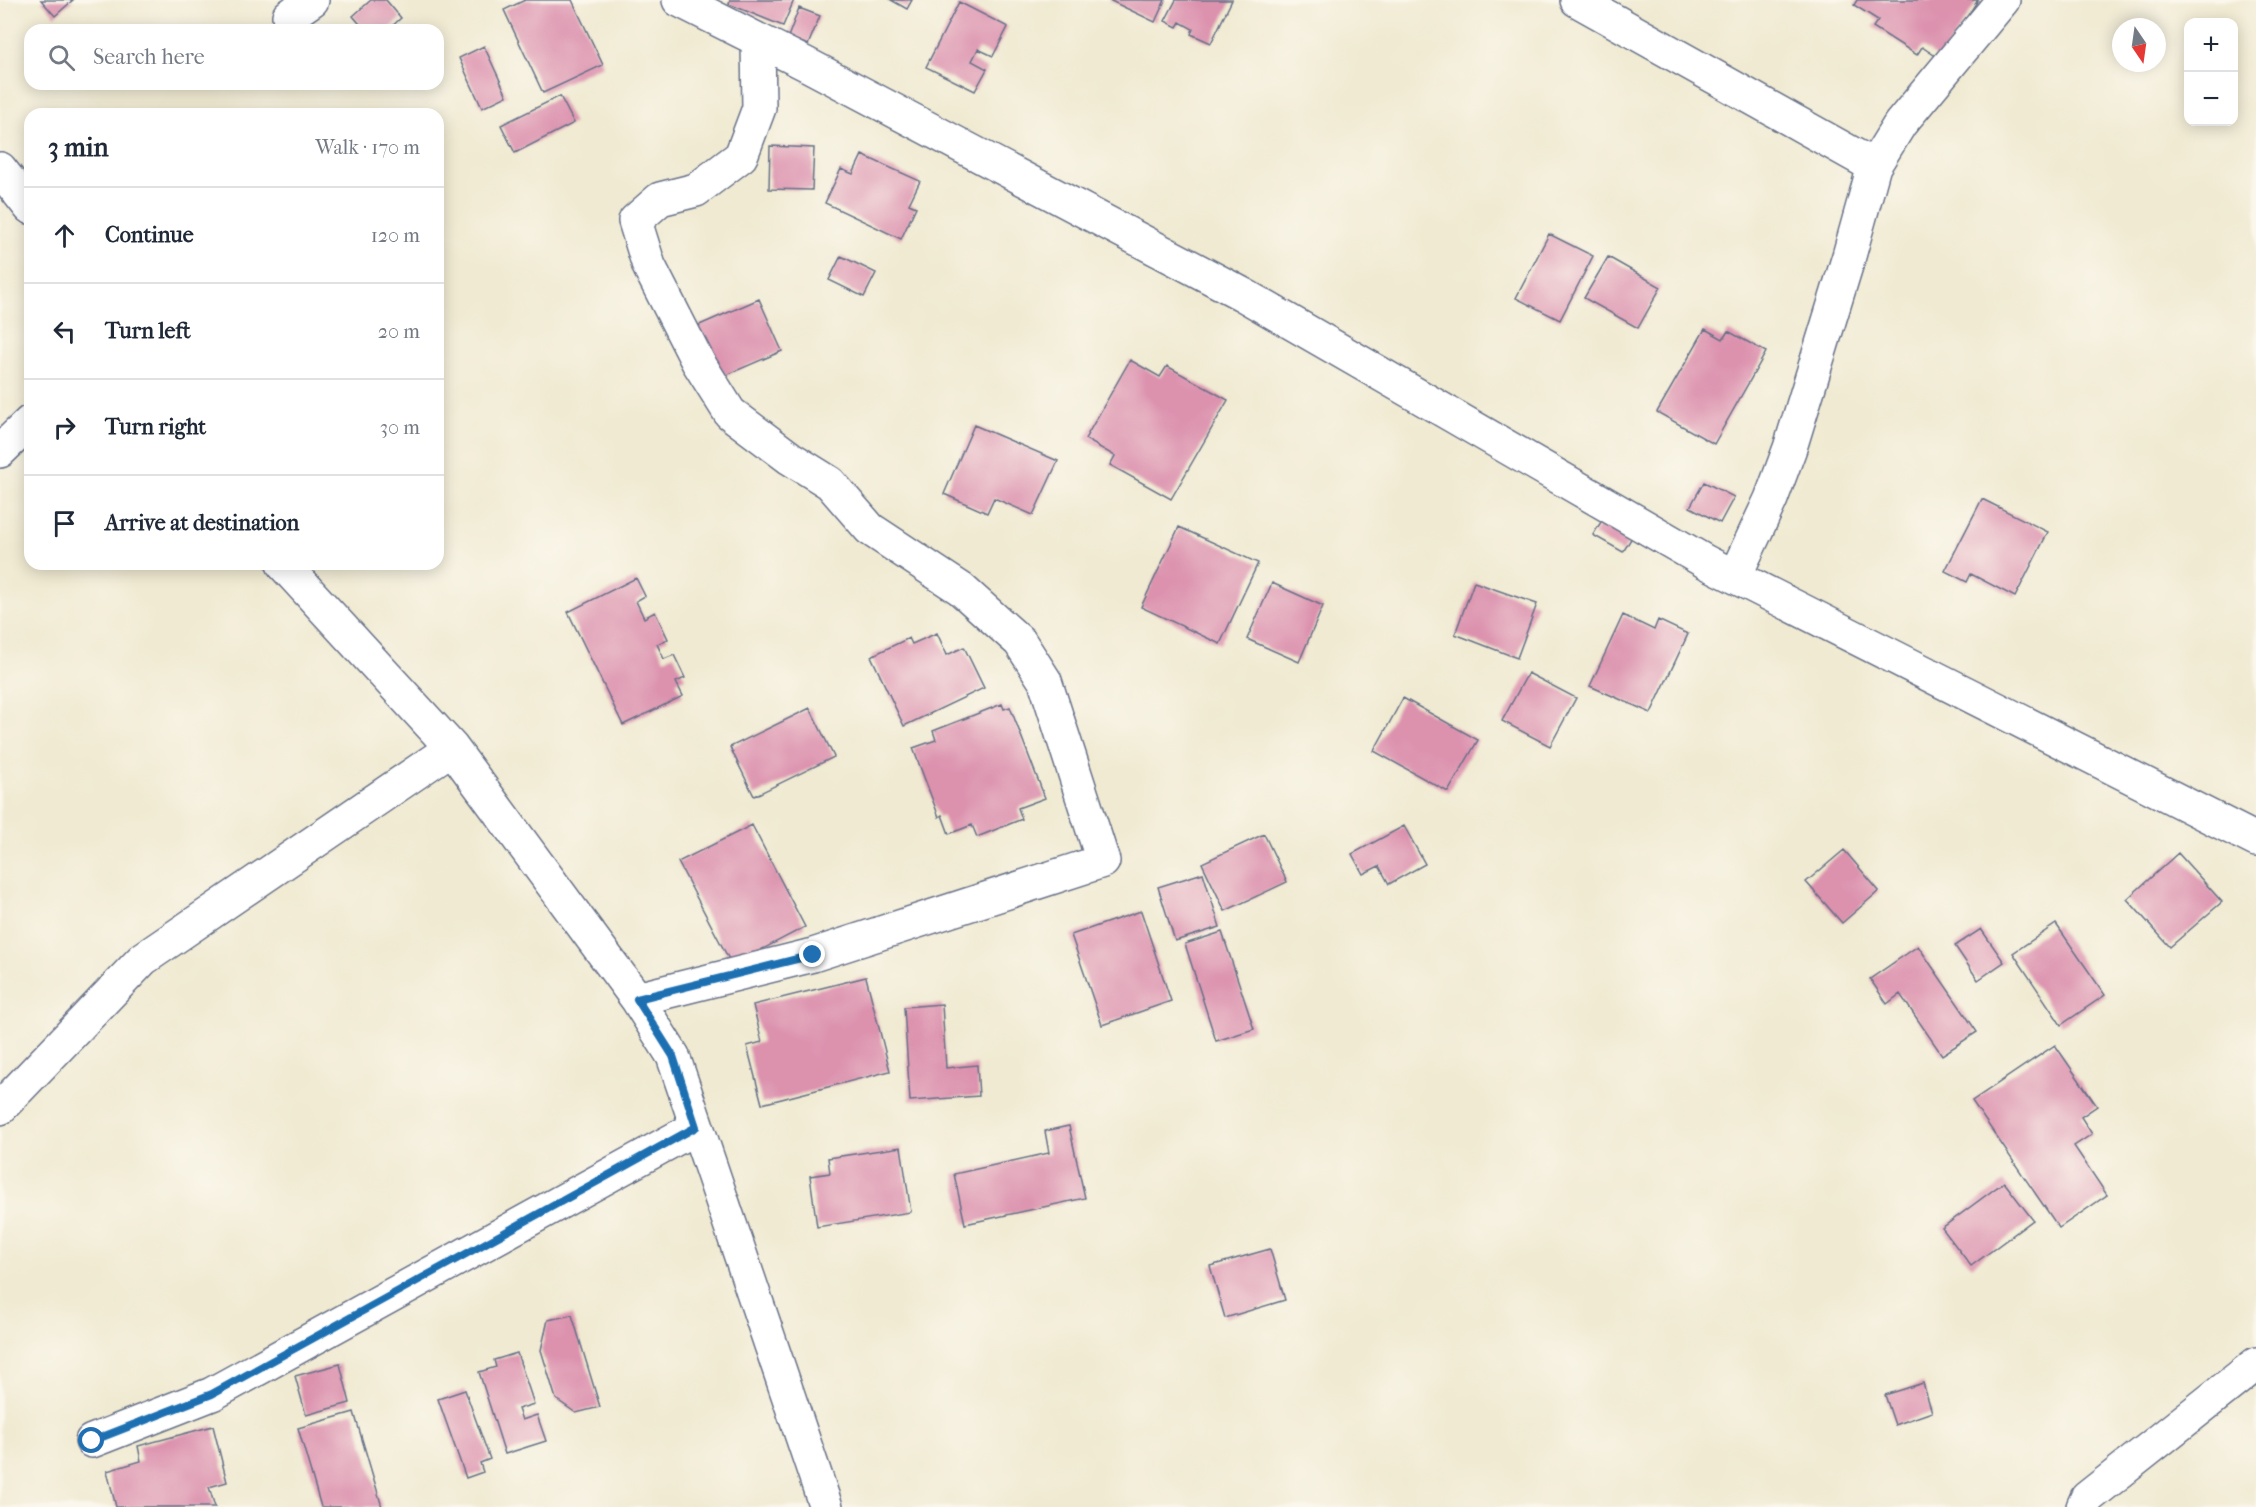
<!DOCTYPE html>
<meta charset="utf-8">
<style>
body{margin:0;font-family:"IM FELL French Canon",serif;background:#f2f2f3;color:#1f2937}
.controls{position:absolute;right:18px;top:18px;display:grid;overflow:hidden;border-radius:12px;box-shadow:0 3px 15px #0003}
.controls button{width:54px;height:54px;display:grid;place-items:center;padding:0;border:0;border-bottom:2px solid #e0e1e3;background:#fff;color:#1f2937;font:30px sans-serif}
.compass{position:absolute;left:2112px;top:18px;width:54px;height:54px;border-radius:50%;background:#fff;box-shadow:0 3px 15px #0003;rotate:167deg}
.stop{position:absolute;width:18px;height:18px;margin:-14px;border:4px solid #1f6fb2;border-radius:50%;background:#fff}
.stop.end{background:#1f6fb2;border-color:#fff;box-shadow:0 2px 6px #0008}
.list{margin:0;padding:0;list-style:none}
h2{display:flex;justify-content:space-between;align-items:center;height:78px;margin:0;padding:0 24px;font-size:26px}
h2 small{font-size:20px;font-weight:400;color:#747a83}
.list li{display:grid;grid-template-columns:39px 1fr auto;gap:18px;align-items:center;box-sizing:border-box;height:96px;padding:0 24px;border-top:2px solid #e0e1e3}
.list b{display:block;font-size:22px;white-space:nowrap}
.list em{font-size:20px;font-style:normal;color:#747a83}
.icon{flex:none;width:33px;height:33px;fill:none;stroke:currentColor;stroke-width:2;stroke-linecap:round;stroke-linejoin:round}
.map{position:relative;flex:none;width:2256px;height:1507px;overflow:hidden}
.search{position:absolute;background:#fff;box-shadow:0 3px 15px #0003;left:24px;top:24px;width:420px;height:66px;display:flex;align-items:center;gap:15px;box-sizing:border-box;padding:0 21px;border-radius:18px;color:#747a83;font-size:22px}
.panel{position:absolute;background:#fff;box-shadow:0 3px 15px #0003;left:24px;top:108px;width:420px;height:462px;border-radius:18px}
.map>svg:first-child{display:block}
</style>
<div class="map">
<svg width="2256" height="1507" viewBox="0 0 2256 1507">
<rect width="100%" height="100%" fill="#fbf7ec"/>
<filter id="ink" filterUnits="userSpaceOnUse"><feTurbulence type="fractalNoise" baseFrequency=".0167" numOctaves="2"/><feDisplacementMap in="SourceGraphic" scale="12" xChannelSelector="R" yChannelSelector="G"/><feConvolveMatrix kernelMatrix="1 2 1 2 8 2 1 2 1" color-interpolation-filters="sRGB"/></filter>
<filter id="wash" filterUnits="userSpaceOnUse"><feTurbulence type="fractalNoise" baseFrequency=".008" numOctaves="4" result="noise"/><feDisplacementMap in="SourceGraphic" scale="24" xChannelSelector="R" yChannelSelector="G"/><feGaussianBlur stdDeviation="1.35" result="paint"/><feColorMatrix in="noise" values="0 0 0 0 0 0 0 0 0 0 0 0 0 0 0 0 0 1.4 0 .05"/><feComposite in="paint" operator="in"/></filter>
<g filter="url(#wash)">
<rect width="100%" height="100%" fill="#f0ead2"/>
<g id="blocks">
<path fill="#dc91ad" d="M41,0H73L55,16Z
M371,0H386L401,18L388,30H365L353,16Z
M525,0H572L603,65L543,93L504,10Z
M730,0H794L783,26L729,4Z
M891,0H912L907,9Z
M1109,0H1165L1155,22Z
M1176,0H1232L1211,43L1191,34L1193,29L1180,22L1177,27L1165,21Z
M1857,0H1978L1940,59L1922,47L1917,55L1873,27L1878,20L1854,5Z
M959,2L1008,27L993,56L978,49L972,61L987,69L975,91L926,67Z
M799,8L820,16L808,45L788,37Z
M484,46L507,96L482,108L459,58Z
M560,96L574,123L515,153L501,125Z
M770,146L814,148L812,190L769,189Z
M862,155L920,181L909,204L916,207L901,239L825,203L841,169L853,174Z
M1549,234L1593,256L1560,320L1516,298Z
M841,256L876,273L864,297L829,280Z
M1608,257L1661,287L1638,328L1584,298Z
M759,299L782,351L717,379L695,327Z
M1705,329L1723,339L1728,331L1766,352L1714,444L1657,412Z
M1130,360L1160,377L1167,366L1228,400L1171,499L1110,465L1115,456L1085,439Z
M974,425L1058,461L1033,515L994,498L987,513L944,494Z
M1704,482L1734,497L1720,523L1690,507Z
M1982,499L2048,532L2015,597L1971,574L1967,582L1945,571Z
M1604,517L1634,534L1623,552L1593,535Z
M1179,527L1258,563L1220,644L1141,607Z
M636,578L645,596L636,601L644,618L655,612L668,639L657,644L664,659L674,655L685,678L676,682L683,696L623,725L568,612Z
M1474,582L1537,604L1517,658L1455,634Z
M1272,583L1323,606L1299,662L1247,639Z
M1623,615L1654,630L1658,620L1688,634L1651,713L1590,686Z
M937,633L947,655L964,647L984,688L904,726L871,656L909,638L912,644Z
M1528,673L1576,698L1550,746L1502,721Z
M1403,698L1478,740L1448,792L1374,751Z
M1002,704L1004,709L1010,707L1045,798L1018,808L1022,819L977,837L972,825L949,834L942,815L939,817L913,748L936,740L933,731Z
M810,708L834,757L754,796L730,747Z
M752,825L805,927L732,965L678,862Z
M1404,826L1425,864L1389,884L1379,866L1363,874L1352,854Z
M1264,834L1287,882L1225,911L1202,863Z
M1844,850L1879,891L1842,923L1806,882Z
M2178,853L2222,902L2170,947L2127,899Z
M1203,873L1220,927L1175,941L1158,887Z
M1141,911L1171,1001L1102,1025L1071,935Z
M2056,924L2105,995L2061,1025L2013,953Z
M1981,929L2004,962L1978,980L1955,946Z
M1222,932L1254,1029L1216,1041L1185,944Z
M1918,946L1977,1032L1942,1055L1900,994L1887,1004L1870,979Z
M866,977L890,1071L762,1104L747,1046L762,1042L753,1005Z
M942,1004L946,1068L977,1065L979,1096L910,1101L904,1007Z
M2055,1045L2097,1106L2081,1117L2092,1134L2074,1146L2107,1195L2059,1228L1972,1101Z
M1069,1126L1085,1198L965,1224L954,1174L1049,1153L1045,1131Z
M901,1147L911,1212L817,1227L810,1176L830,1173L828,1158Z
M2004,1182L2033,1220L1971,1266L1942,1228Z
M1270,1249L1285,1300L1225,1318L1210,1266Z
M572,1315L600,1407L576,1413L556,1399L541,1350L548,1320Z
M517,1353L534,1404L518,1409L522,1420L537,1415L546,1441L505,1454L479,1372L496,1367L494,1360Z
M340,1364L350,1403L306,1415L295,1376Z
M1923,1383L1932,1412L1895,1425L1885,1395Z
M465,1390L490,1459L480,1463L483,1472L466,1478L438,1399Z
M354,1412L382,1507H321L298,1428Z
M213,1426L227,1482L209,1487L215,1507H116L107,1471L141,1461L138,1446Z"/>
</g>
</g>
<g filter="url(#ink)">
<use href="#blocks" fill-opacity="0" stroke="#667087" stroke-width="1.5"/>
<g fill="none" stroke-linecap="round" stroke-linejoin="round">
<defs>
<path id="minor" d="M679,0L806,64L1242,294L1706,562L2256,840
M1577,0L1874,166
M289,16L312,0
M0,169L30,207
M0,451L30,422
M283,564L452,748L637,999L673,1056L826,1507
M1735,576L1771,499L1790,448L1849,256L1874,166L1900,124L2003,0
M637,999L813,955L1103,861L1045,681L1020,642L961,589L870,529L830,483L790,458L730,413L698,362L649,266L635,221L660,199L696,190L741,156L759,108L758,41
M0,1108L143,959L452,748
M92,1441L212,1394L697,1127
M2083,1507L2087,1498L2256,1364"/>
</defs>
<use href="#minor" stroke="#667087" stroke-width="36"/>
<use href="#minor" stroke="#fff" stroke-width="33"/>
</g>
</g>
<g fill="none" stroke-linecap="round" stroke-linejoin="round" filter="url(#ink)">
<path stroke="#1f6fb2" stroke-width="8" d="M92,1441L212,1394L696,1127L673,1056L637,999L813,955"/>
</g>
</svg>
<div class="controls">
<button>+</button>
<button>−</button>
</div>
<svg class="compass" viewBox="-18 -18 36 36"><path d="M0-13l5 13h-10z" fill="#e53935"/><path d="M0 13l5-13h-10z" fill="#747a83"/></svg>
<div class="stop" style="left:92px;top:1441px"></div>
<div class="stop end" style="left:813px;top:955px"></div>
<div class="search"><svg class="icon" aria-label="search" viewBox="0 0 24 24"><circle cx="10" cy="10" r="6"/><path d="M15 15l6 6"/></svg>Search here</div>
<section class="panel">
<h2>3 min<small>Walk · 170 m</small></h2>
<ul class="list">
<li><svg class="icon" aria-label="ahead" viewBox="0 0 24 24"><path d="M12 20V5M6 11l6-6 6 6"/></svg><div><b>Continue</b></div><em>120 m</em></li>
<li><svg class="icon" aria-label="left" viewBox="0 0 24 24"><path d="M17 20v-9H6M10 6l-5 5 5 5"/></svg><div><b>Turn left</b></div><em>20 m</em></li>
<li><svg class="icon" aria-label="right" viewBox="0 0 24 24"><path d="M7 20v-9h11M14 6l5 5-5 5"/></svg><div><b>Turn right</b></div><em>30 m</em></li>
<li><svg class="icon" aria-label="arrive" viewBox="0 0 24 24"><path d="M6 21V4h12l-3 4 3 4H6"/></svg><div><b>Arrive at destination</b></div></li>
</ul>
</section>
</div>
